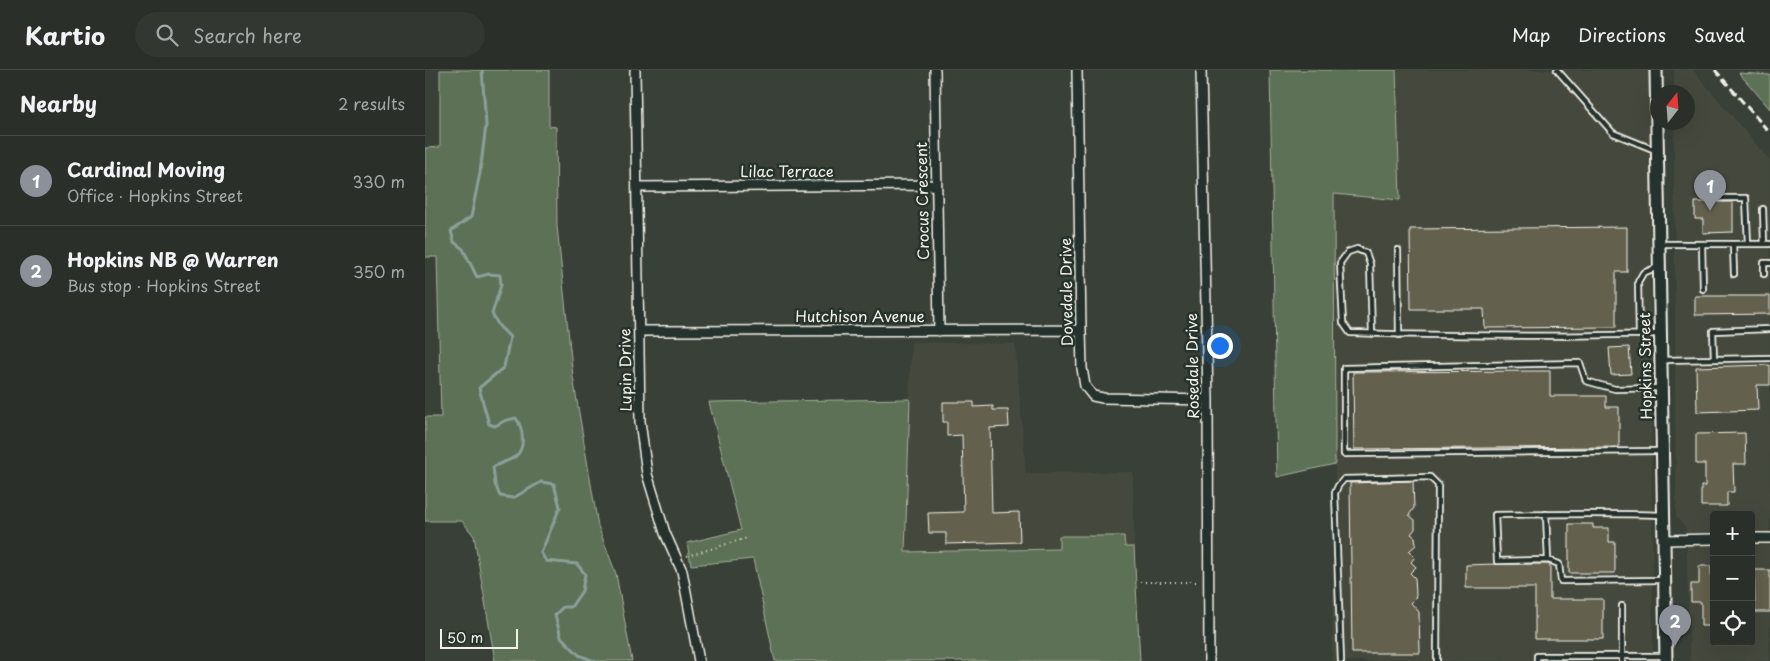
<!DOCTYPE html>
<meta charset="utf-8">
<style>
body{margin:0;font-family:"Playpen Sans",sans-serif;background:#323831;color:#f1f3f6}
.controls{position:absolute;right:15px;bottom:15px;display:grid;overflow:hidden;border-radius:5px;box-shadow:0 5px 20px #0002}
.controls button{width:45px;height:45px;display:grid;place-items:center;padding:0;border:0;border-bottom:1px solid #464b46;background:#2a3029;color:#f1f3f6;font:25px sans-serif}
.compass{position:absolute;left:1225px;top:15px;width:45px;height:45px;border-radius:50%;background:#2a3029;box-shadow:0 5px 20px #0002;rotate:17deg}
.scale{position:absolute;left:15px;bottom:12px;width:78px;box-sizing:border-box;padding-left:5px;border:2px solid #f4f1e8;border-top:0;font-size:14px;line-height:18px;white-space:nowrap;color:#f4f1e8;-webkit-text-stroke:4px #26332d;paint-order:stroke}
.you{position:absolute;left:794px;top:275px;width:18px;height:18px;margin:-12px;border:4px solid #fff;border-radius:50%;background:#1a73e8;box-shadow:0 0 0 8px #1a73e833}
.badge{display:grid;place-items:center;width:32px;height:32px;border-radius:50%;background:#8c9099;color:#fff;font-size:16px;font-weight:700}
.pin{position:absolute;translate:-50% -41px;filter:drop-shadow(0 1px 2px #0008)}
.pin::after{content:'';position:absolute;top:26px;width:18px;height:15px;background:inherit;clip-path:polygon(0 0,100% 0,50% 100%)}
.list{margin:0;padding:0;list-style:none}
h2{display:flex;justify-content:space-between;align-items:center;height:65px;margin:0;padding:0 20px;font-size:21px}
h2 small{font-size:16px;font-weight:400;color:#a5a9a8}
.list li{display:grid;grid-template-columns:32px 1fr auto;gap:15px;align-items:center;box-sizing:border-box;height:90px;padding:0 20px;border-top:1px solid #464b46}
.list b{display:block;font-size:19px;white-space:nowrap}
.list p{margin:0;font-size:16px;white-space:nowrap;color:#a5a9a8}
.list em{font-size:16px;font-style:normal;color:#a5a9a8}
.icon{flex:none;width:28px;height:28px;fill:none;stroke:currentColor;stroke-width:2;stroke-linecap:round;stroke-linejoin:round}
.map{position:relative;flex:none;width:1345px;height:591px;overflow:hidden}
header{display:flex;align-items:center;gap:30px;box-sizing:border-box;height:70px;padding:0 25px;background:#2a3029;border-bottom:1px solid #464b46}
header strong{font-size:24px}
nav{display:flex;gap:28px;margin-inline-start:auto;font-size:18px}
.search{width:350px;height:45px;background:#323831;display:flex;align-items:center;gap:12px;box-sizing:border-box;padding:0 18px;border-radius:28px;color:#a5a9a8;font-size:19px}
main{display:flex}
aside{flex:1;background:#2a3029}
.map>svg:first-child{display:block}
</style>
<header>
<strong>Kartio</strong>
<div class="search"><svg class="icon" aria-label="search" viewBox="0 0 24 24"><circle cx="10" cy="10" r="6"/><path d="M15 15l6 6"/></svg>Search here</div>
<nav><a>Map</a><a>Directions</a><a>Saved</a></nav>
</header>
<main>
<aside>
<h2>Nearby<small>2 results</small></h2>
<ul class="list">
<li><span class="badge">1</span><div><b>Cardinal Moving</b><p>Office · Hopkins Street</p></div><em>330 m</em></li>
<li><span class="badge">2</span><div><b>Hopkins NB @ Warren</b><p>Bus stop · Hopkins Street</p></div><em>350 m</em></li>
</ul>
</aside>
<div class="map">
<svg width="1345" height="591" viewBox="0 0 1345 591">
<rect width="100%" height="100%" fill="#384037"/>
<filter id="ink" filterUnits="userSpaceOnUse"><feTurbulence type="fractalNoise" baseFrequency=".02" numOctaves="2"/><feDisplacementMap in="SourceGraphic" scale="10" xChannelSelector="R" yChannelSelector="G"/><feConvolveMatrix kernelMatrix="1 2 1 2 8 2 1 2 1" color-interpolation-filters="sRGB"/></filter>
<g filter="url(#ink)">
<path fill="#454a3e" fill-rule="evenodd" d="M971,0H1224L1228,591H907L910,394L909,123L975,130Z
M1249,0H1268L1345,91V591H1265L1261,458L1251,447L1249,53L1262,52V22H1249ZM1289,445H1326V572H1289Z
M486,272L590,274L601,403L708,402L709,477L480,482Z"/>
<path fill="#5b7155" stroke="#a8b19e" d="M15,0H124V56L131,57L132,156L148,307L173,456L191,504L207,591H70L49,466L37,451H0V347H16L12,187H0V78L15,77Z
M845,0H971L975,130L909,124L910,394L852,407Z
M1314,3L1345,5V39Z
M485,329L480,482L634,479V466H699L700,477H709L715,591H350L328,489L266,495L262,473L316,460L284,332Z"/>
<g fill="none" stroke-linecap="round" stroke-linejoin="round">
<path stroke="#8ba09b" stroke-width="3" d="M57,0L61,55L55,103L46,147L26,161L29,172L38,179L52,207L64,204L75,205L76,215L67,244L74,256L85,267L79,297L54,318L64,354L70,356L79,351L91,348C98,358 101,377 91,386C85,391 75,393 68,397L70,414L75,426L88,428L116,412L129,414L135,437L116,483L121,491L152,494L160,504L157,521L146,537H138L130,545L136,567L154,585L169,591"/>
</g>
<path fill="#63604d" stroke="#f4f1e8" d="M1270,132H1308V162L1278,163V149H1270Z
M1202,157V202H1191V257L1060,258L1059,239H986L985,159Z
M1270,226H1345V244L1270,245Z
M1204,277L1206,304L1186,305L1184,278Z
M1345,295V315H1332L1333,340L1272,342L1271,297Z
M1125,301V326H1181V337H1194V377L929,379L928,302Z
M518,332H549V337L568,336V340H583L584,357L565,358L567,443L594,442L595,472L521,474V463H504L503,443L539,442L537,365L522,366V352H518Z
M1320,363L1321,394H1308L1309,422H1302V436H1276V416H1280V394H1271V364Z
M988,411L989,438L984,445L990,450V459L986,464L990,467L991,475L984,481L990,487L986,492L991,497L985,503L990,508L991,524L990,529L986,533L994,542L995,583H927L925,413Z
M1144,454H1168V458H1184V472H1190V503H1144Z
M1070,494H1122L1125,495V529H1178V569H1110V518H1041V495Z
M1274,496H1286L1289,556H1276V532H1266V514H1274Z
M1329,500H1345V542H1330Z"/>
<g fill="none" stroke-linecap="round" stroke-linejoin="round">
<defs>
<path id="service" d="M1132,0L1188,63L1230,80
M1293,128H1321L1323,174
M1338,139L1339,174
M1235,174H1345
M1277,174L1278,219
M1308,174L1309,204
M973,180L974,265
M1339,204V193H1345
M947,264L945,194L941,183L932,179L923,182L915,193L918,253L925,263C1029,266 1131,267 1235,264
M1214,265L1213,212L1218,203L1233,197
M1289,289L1288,261L1345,259
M1237,290L1345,288
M1235,318L1190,319L1161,311L1155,293L919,298V384L1238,381
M1121,444L1123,490L1072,491L1070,445C1126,444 1181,443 1237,445
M1123,490L1134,494L1136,511L1239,510
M1197,536V591
M916,591L910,423L913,416L919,409L1005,407L1013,415L1012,591
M1112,591V586H1239"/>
<path id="minor" d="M210,0L215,351L222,404L240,463L257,501L274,591
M510,0L514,261
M652,0L656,260L657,298L660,316L668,326L678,328L783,330
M776,0L783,330L784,591
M213,117L511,115
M214,261L656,260
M1326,468H1345
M1239,470L1289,469"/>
<path id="secondary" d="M1231,0L1241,591"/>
</defs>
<use href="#service" stroke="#f4f1e8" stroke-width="8"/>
<use href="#minor" stroke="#f4f1e8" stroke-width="12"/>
<use href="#secondary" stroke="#f4f1e8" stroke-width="15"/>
<path stroke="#f4f1e8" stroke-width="2" stroke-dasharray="1 4" stroke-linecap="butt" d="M262,486L322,468
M715,512H775"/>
<use href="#service" stroke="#26332d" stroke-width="4.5"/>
<use href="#minor" stroke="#26332d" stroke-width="9"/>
<use href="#secondary" stroke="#26332d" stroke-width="11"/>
<path stroke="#f4f1e8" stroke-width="3" stroke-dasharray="8 4" stroke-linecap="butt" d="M1290,0L1345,63"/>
</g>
</g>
<g text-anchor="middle" stroke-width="5" stroke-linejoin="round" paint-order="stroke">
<g font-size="15" fill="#f4f1e8" stroke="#26332d">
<text x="362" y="107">Lilac Terrace</text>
<text transform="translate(498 131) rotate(-91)" y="5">Crocus Crescent</text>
<text transform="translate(642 222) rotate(-91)" y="5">Dovedale Drive</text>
<text x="435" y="252">Hutchison Avenue</text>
<text transform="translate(768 296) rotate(-91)" y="5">Rosedale Drive</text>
<text transform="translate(1221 296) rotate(-91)" y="5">Hopkins Street</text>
<text transform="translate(201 300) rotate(-91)" y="5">Lupin Drive</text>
</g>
</g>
</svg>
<div class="controls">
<button>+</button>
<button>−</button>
<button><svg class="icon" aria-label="locate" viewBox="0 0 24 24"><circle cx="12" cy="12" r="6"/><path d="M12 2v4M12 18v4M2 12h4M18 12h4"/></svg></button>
</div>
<svg class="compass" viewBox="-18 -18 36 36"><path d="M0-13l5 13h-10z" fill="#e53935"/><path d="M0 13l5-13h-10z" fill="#a5a9a8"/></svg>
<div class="scale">50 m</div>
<div class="you"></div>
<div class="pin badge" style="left:1285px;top:141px">1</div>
<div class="pin badge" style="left:1250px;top:576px">2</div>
</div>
</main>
